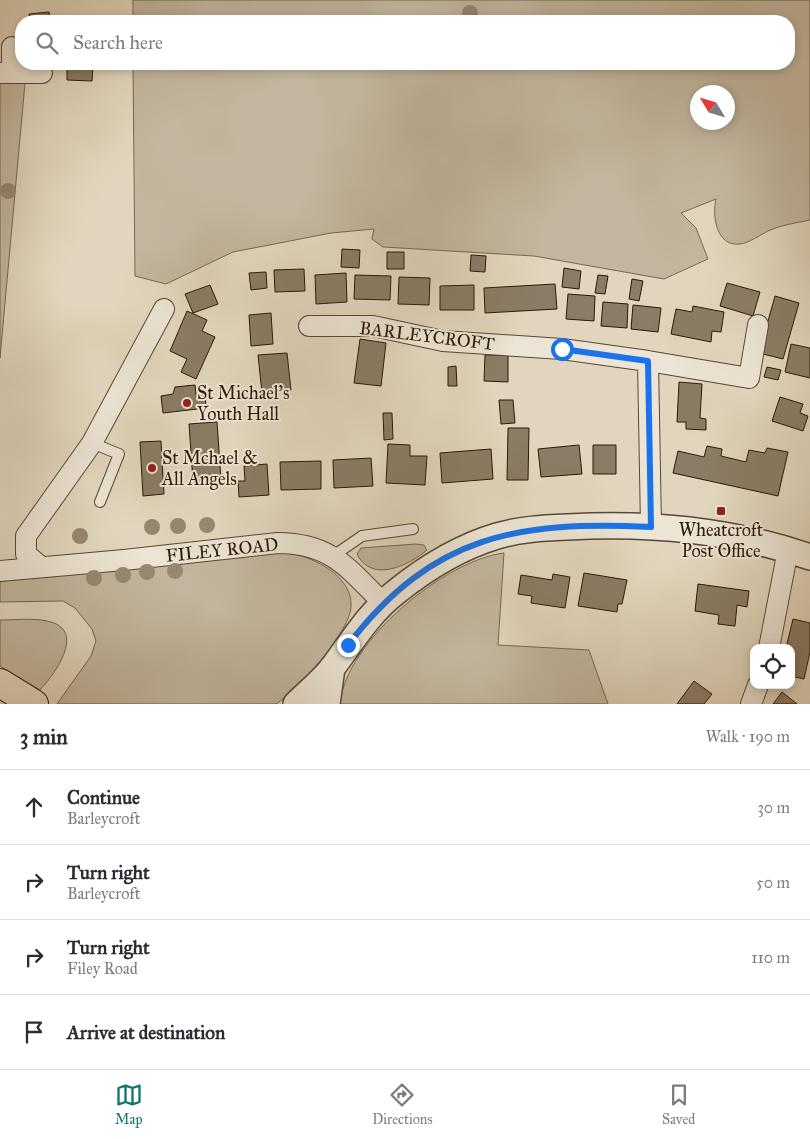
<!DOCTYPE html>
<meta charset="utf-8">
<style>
body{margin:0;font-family:"IM FELL Great Primer",serif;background:#f7f7f7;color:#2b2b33}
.controls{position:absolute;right:15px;bottom:15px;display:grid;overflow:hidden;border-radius:10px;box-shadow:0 2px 8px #0003}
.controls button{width:45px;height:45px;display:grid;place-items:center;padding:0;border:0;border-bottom:1px solid #e1e1e2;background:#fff;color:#2b2b33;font:25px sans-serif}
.compass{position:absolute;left:690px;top:85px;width:45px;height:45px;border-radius:50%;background:#fff;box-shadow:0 2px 8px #0003;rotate:308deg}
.stop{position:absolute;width:15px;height:15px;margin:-11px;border:4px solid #1a73e8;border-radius:50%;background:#fff}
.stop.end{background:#1a73e8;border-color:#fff;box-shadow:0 1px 5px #0008}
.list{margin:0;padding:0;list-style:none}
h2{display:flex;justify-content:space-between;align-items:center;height:65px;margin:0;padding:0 20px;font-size:21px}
h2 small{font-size:16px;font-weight:400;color:#7c7c81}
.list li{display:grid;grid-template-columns:32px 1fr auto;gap:15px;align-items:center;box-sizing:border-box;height:75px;padding:0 20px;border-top:1px solid #e1e1e2}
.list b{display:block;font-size:19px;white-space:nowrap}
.list p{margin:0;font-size:16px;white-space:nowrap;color:#7c7c81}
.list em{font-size:16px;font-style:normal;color:#7c7c81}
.icon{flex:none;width:28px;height:28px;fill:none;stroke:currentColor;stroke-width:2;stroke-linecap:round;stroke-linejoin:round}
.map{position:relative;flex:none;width:810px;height:704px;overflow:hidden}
.search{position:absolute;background:#fff;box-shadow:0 2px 8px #0003;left:15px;right:15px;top:15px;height:55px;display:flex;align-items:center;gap:12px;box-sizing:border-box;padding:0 18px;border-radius:20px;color:#7c7c81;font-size:19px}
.sheet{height:365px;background:#fff}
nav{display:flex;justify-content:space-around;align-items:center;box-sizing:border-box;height:70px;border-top:1px solid #e1e1e2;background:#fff;font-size:14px;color:#7c7c81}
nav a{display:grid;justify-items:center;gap:2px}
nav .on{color:#0f766e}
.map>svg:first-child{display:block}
</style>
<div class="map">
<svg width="810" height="704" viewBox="0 0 810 704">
<rect width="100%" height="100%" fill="#e1d6bd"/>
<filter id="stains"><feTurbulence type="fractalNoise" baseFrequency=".004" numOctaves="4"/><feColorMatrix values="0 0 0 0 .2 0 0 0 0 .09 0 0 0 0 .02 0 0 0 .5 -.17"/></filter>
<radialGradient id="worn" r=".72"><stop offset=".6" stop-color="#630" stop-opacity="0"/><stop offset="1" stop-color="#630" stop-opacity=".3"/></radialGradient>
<path fill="#c2b69e" stroke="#766852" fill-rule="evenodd" d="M133,0H810V220C796,223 781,225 768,231C760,235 749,243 740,244C716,247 712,215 716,199L681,213L696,228L708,259L664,279L534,256L383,247L372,239L374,229L331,233L233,252L166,284L135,276L133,64H789V21H133ZM698,92H728V122H698Z
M0,83H25L0,358Z
M416,544L424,545L427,550C409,565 372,584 357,554L361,548Z
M271,553C280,553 290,553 298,555C321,561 354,580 351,608C348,634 298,690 276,704H57L91,656L96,641L92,629L75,608L63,601L0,602V575Z
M504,553L498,645L589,650L608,704H340C345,642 445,560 504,553Z
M0,620C17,620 38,617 54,623C84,635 53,676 40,690L0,666Z"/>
<path fill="#8a7c65" stroke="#2b1a05" d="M49,12L50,21H30L29,14Z
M67,64H93L92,81L67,80Z
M342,249L360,250L359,268L341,267Z
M387,252H404V269H387Z
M471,255L486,256L485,272L470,271Z
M564,268L581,271L579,289L562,287Z
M304,269L305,291L275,292L274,270Z
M266,272L267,288L251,290L249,273Z
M346,273L347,302L316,304L315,275Z
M355,275L391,276L390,300L354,299Z
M598,275L608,276L605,294L595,293Z
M399,277L430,278L429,305L398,304Z
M632,279L643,281L639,301L629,299Z
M727,283L760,292L753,316L720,306Z
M555,284L557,309L485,313L484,288Z
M210,285L218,304L193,313L185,294Z
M474,285V310H440V286Z
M568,294L595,296L594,321L566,319Z
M775,296L799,303L783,359L759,353Z
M603,302L628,304L627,328L601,326Z
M633,305L661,308L658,332L631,329Z
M693,306L724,312L721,332L712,331L711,342L671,334L676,309L692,312Z
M187,311L207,320L202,331L215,337L196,379L181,372L187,359L170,351Z
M271,313L273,344L251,346L249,315Z
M360,339L386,343L381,386L354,383Z
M791,344L810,348V378L785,372Z
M287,353L291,390L262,393L258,355Z
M485,355H508V382L484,381Z
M456,366L457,386H448V367Z
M767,367L781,370L778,380L764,377Z
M679,382L702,384L700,418L706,419V430L686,429V422H677Z
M195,385L196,395L205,394L206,408L163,413L161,396L173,394L175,387Z
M780,397L803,404L800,413L808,416L803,431L772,421Z
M499,400H513L515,423L501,424Z
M383,413H392L393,439L384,440Z
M217,422L221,480L193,482L189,424Z
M508,428H529L528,480H507Z
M161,441L164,494L143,496L140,442Z
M388,444L410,445V456H427L425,485L386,483Z
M579,445L582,474L541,477L538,449Z
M593,445H616V474H593Z
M707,446L722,449L721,456L746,462L749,450L765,453L767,448L788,452L778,496L673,473L678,451L704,457Z
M491,449L493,479L442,483L440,453Z
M371,458L373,486L334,488L333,460Z
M321,461V489L281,490L280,462Z
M267,464L269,495L239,497L238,481H245L244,466Z
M584,573L627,580L622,604H618L617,612L578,606Z
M553,574L570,577L565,608L531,603L532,596L518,594L521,575L552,580Z
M698,584L749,591L747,607L737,605L735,626L718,624L719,615L695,611Z
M793,619L810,623V652L804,679L791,676V648H786Z
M694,681L712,694L704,704H677Z
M782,692L797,704H773Z"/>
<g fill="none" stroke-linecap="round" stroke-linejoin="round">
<defs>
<path id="service" d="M92,443L119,454L100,502
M333,556L362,536L413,529"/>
<path id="minor" d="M0,73H42
M12,73V47
M309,326H373L443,341L562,349L648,361L651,527
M648,361L749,378L758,325
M40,566L26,554V536L92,443L164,309
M0,571L124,560L278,543C331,543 349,569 383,603
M769,648L788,550
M751,704L758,685"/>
<path id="tertiary" d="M296,704C308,692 323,680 333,667C353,640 369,613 396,592C427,567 460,547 497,536C520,529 545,528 568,527C652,522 731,530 810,557
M327,704L332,668"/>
<path id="trunk" d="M0,683L34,704"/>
</defs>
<use href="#service" stroke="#584933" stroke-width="12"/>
<use href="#minor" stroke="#584933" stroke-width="22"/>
<use href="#tertiary" stroke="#584933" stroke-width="28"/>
<use href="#trunk" stroke="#2b1a05" stroke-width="30"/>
<use href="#service" stroke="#ece4d4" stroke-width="10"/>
<use href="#minor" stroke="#ece4d4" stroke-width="20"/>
<use href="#tertiary" stroke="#ece4d4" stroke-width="25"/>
<use href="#trunk" stroke="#e1d6bd" stroke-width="28"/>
</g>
<g fill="#968871">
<circle cx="470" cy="13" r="8"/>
<circle cx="8" cy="191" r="8"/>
<circle cx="207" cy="525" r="8"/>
<circle cx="178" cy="526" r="8"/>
<circle cx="152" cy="527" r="8"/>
<circle cx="80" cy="536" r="8"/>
<circle cx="175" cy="571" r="8"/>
<circle cx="147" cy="572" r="8"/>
<circle cx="123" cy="575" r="8"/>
<circle cx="94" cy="578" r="8"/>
</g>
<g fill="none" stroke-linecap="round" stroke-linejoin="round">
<path stroke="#1a73e8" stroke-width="6" d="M348,645C433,534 518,521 651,527L648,361L562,349"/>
</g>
<g fill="#8f2418" stroke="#ece4d4" stroke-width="2">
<circle cx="187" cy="403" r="5"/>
<circle cx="152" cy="468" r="5"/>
<rect x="716" y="506" width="10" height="10" rx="2.5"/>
</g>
<g text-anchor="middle" stroke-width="4" stroke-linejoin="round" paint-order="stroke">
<g font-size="18" fill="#2b1a05" stroke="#ece4d4">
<text transform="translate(427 336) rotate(7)" y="6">BARLEYCROFT</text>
<text transform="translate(222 550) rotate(-6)" y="6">FILEY ROAD</text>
</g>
<g font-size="18" fill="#2b1a05" stroke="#ece4d4" text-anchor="start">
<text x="197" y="399">St Michael's<tspan x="197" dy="21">Youth Hall</tspan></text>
<text x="162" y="464">St Mchael &amp;<tspan x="162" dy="21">All Angels</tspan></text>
<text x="721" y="536" text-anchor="middle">Wheatcroft<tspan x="721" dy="21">Post Office</tspan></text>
</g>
</g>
<rect width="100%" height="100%" filter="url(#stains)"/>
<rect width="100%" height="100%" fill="url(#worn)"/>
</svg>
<div class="controls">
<button><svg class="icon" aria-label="locate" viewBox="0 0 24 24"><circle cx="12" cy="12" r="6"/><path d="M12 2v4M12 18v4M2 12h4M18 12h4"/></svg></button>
</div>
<svg class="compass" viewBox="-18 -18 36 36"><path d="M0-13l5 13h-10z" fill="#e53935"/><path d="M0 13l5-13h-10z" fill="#7c7c81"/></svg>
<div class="stop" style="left:562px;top:349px"></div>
<div class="stop end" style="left:348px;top:645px"></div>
<div class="search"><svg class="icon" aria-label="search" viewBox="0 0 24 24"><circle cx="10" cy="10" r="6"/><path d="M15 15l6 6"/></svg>Search here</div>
</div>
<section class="sheet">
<h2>3 min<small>Walk · 190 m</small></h2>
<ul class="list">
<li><svg class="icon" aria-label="ahead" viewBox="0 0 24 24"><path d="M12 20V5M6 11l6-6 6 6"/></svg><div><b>Continue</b><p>Barleycroft</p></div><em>30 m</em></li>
<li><svg class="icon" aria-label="right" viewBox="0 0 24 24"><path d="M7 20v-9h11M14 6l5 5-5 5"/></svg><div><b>Turn right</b><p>Barleycroft</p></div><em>50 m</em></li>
<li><svg class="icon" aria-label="right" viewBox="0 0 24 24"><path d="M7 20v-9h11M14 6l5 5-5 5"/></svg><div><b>Turn right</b><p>Filey Road</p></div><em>110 m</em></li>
<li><svg class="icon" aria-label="arrive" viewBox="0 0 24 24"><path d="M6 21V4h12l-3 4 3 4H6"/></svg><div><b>Arrive at destination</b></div></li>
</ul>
</section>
<nav>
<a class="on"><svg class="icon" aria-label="map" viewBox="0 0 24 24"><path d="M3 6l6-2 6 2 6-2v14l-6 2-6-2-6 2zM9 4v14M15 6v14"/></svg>Map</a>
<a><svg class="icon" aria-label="directions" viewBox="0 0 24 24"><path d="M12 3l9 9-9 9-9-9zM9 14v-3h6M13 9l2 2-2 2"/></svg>Directions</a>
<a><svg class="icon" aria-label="saved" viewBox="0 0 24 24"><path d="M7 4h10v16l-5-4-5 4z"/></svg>Saved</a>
</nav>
